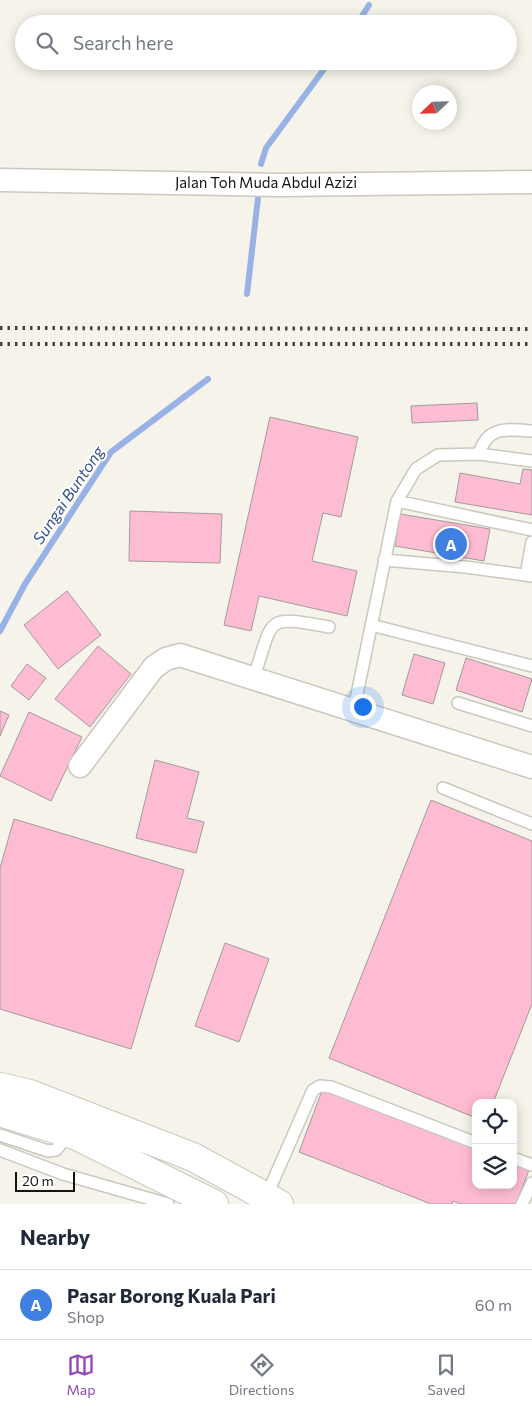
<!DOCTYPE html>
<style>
body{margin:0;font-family:Commissioner,sans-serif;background:#f6f6f7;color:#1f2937}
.controls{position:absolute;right:15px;bottom:15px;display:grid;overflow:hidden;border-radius:10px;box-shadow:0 2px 12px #0003}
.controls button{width:45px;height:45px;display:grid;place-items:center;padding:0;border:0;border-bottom:1px solid #e0e1e3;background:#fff;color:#1f2937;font:25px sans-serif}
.compass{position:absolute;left:412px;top:85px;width:45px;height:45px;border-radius:50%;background:#fff;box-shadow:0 2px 12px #0003;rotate:247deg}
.scale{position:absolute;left:15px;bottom:12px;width:60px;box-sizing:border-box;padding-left:5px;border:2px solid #151411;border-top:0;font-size:14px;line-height:18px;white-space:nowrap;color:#151411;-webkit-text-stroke:4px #fff;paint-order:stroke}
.you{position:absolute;left:362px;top:706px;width:18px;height:18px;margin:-12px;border:4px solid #fff;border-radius:50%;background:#1a73e8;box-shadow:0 0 0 8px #1a73e833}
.badge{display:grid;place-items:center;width:32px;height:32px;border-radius:50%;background:#9247b9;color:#fff;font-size:16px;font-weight:700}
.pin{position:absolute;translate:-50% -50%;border:2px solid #fff;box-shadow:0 1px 5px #0006}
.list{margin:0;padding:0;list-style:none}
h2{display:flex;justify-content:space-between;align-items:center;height:65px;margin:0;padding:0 20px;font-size:21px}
h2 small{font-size:16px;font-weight:400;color:#747a83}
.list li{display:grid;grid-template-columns:32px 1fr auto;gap:15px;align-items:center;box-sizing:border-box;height:70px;padding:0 20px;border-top:1px solid #e0e1e3}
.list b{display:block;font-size:19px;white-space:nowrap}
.list p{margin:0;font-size:16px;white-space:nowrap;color:#747a83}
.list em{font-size:16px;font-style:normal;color:#747a83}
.icon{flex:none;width:28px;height:28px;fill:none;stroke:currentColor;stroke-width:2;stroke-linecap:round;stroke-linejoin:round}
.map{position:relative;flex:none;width:532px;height:1204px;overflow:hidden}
.search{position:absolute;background:#fff;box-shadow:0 2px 12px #0003;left:15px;right:15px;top:15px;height:55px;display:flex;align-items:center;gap:12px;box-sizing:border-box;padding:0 18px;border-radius:28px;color:#747a83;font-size:19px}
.sheet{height:135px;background:#fff}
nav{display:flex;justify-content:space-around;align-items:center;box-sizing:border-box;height:70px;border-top:1px solid #e0e1e3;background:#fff;font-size:14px;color:#747a83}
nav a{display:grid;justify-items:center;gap:2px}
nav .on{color:#9247b9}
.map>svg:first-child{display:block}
</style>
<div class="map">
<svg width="532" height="1204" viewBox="0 0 532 1204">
<rect width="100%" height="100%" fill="#f5f3ea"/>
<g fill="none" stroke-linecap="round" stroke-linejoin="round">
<path stroke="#99b2e6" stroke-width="6" d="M357,24L369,5
M261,164L266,148L330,61
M247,294L258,198
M0,631L25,584L111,452L208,379"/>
</g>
<path fill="#febcd2" stroke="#a39a9d" d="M477,403L478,420L412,423L411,406Z
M270,417L358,437L341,517L323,513L312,561L357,571L347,616L259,596L251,631L224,625Z
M523,469L532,470V515L455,502L460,473L520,484Z
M130,511L222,514L220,563L129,561Z
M400,514L490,529L484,561L395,546Z
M67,591L101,635L58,669L24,625Z
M98,646L131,674L90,727L55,699Z
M414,654L445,663L433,704L402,695Z
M466,658L532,679L522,712L456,690Z
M27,664L46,678L29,700L11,686Z
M0,711L9,715L0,736Z
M29,712L82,737L51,801L0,776Z
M155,760L199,772L187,818L204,822L196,853L136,838Z
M431,800L532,841V1004L493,1103H476V1118L329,1058Z
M14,819L184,870L131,1049L0,1009V868Z
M225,943L269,959L239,1042L195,1026Z
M323,1088L476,1149V1185H513V1164L529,1170L516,1204H461L453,1201L452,1204H431L299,1152Z"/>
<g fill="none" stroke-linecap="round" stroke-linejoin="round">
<defs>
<path id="service" d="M479,454C487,426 506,429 532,431
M397,501L532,530
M384,560L465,567L532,576
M526,575L532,542
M371,625L532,666
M254,677C274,617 264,615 329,627
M458,703L532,726
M354,709L397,501L416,469L438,455L479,454L532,461
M443,788L532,824
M0,1135L48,1151L56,1150L61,1144L52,1133
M0,1150L63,1174L168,1204
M513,1158L532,1165
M266,1197L313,1090L320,1086L331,1087L476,1143
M522,1204L532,1183"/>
<path id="minor" d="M0,180L278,185L532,182
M80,766L154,667L166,659L180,655L532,767"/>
<path id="primary" d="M0,1087L30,1094L193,1157L279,1204
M0,1112L75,1135L214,1204"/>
</defs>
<use href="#service" stroke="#cac8bf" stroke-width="14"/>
<use href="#minor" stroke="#cac8bf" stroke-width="25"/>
<use href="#primary" stroke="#cac8bf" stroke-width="30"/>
<use href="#service" stroke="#fff" stroke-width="11"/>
<use href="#minor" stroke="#fff" stroke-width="22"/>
<use href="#primary" stroke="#fff" stroke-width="28"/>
<path stroke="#43423e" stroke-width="4" stroke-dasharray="2.5 5" stroke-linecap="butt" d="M0,328L532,329
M0,344H532"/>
</g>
<g text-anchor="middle" stroke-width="4" stroke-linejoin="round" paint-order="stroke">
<g font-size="15" fill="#151411" stroke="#fff">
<text x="266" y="188">Jalan Toh Muda Abdul Azizi</text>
</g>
<g font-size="16" font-style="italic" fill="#365293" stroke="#fff">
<text transform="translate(68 495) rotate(-56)" y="6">Sungai Buntong</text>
</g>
</g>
</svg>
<div class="controls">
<button><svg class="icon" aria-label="locate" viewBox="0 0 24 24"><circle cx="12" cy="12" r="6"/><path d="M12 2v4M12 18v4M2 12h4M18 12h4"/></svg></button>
<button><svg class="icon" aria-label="layers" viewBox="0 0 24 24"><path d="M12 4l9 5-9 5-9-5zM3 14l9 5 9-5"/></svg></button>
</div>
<svg class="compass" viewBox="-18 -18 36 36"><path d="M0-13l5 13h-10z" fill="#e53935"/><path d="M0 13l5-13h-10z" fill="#747a83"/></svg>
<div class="scale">20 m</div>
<div class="you"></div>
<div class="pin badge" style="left:451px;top:544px;background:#3f7fe0">A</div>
<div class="search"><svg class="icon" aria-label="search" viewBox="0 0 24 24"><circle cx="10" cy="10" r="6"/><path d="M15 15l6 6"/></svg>Search here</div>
</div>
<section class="sheet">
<h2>Nearby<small></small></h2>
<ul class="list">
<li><span class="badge" style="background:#3f7fe0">A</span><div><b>Pasar Borong Kuala Pari</b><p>Shop</p></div><em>60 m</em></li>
</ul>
</section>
<nav>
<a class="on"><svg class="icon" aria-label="map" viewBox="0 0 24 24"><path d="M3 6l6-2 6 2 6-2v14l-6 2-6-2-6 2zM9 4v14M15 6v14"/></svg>Map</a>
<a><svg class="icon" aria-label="directions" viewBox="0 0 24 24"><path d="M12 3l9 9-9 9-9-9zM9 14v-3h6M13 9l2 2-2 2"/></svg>Directions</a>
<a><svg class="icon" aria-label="saved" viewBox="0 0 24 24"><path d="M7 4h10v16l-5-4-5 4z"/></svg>Saved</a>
</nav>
